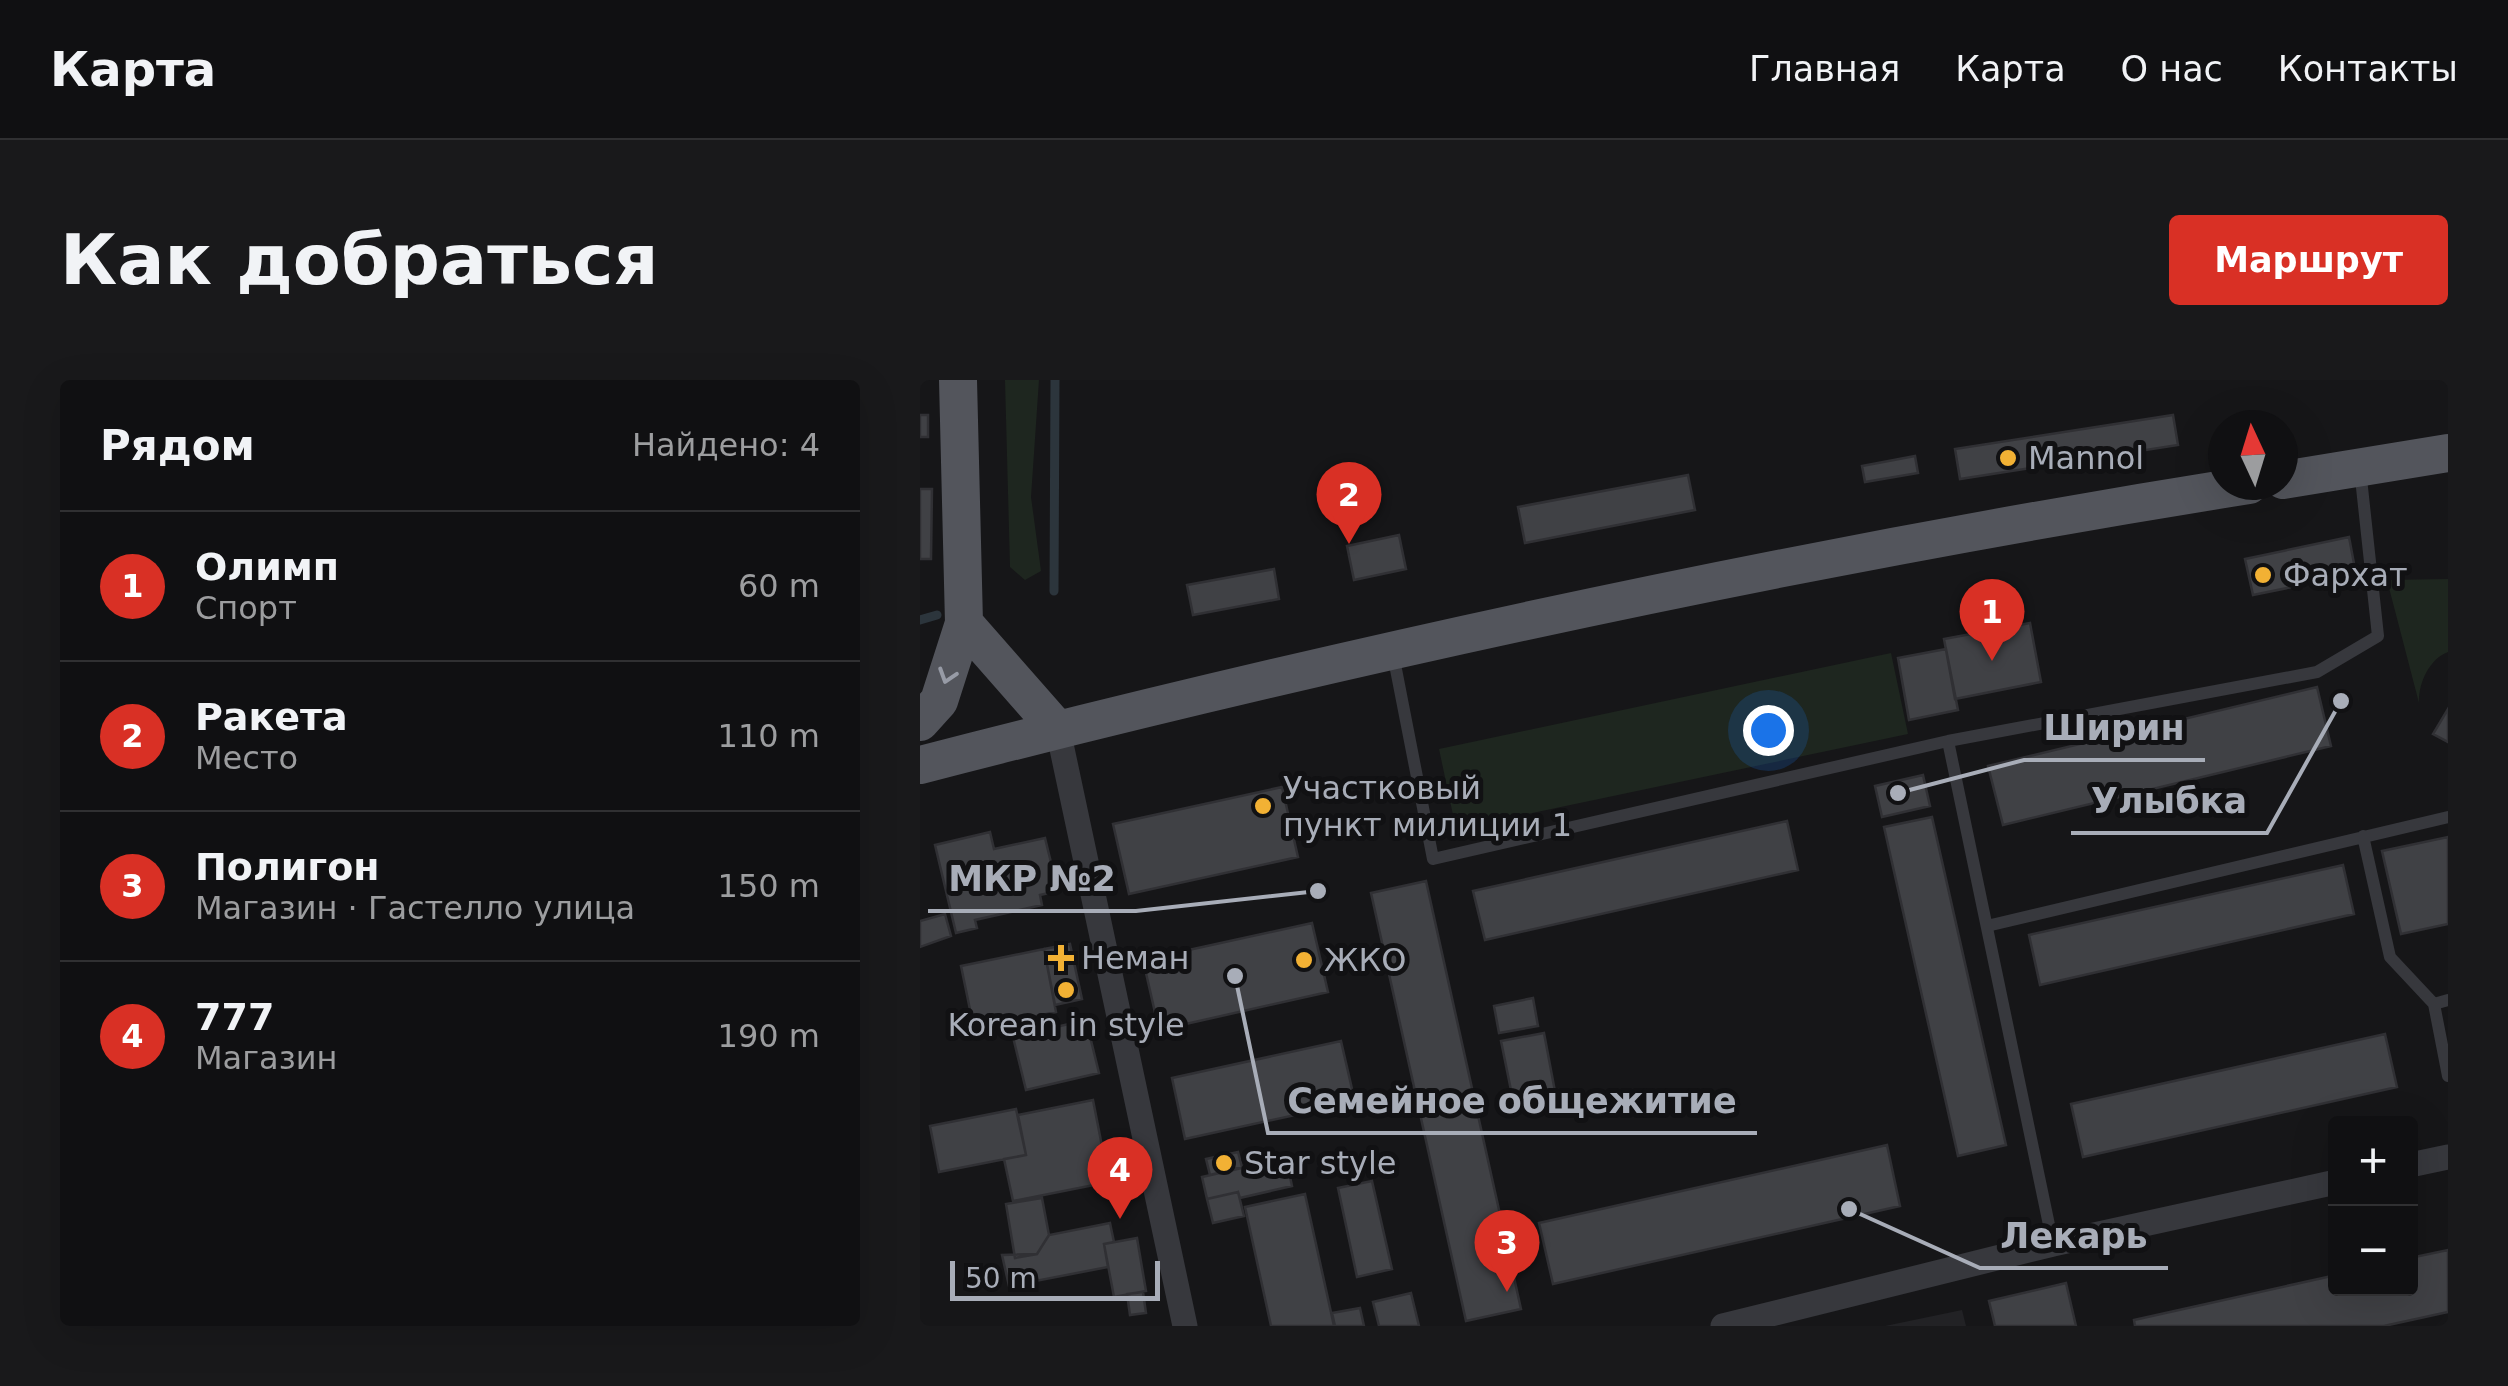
<!DOCTYPE html>
<html lang="ru">
<meta charset="utf-8">
<style>
body{margin:0;font-family:"DejaVu Sans",sans-serif;background:#19191b;color:#f1f3f6}
.controls{position:absolute;right:30px;bottom:30px;display:grid;overflow:hidden;border-radius:10px;box-shadow:0 10px 40px #0002}
.controls button{width:90px;height:90px;display:grid;place-items:center;padding:0;border:0;border-bottom:2px solid #303032;background:#101012;color:#f1f3f6;font:50px sans-serif}
.compass{position:absolute;left:1288px;top:30px;width:90px;height:90px;border-radius:50%;background:#101012;box-shadow:0 10px 40px #0002;rotate:356deg}
.scale{position:absolute;left:30px;bottom:25px;width:210px;box-sizing:border-box;padding-left:10px;border:5px solid #a8adb8;border-top:0;font-size:28px;line-height:35px;white-space:nowrap;color:#a8adb8;-webkit-text-stroke:8px #111113;paint-order:stroke}
.you{position:absolute;left:848px;top:350px;width:35px;height:35px;margin:-25px;border:8px solid #fff;border-radius:50%;background:#1a73e8;box-shadow:0 0 0 15px #1a73e833}
.badge{display:grid;place-items:center;width:65px;height:65px;border-radius:50%;background:#d93025;color:#fff;font-size:32px;font-weight:700}
.pin{position:absolute;translate:-50% -82px;filter:drop-shadow(0 2px 5px #0008)}
.pin::after{content:'';position:absolute;top:52px;width:35px;height:30px;background:inherit;clip-path:polygon(0 0,100% 0,50% 100%)}
.list{margin:0;padding:0;list-style:none}
h2{display:flex;justify-content:space-between;align-items:center;height:130px;margin:0;padding:0 40px;font-size:42px}
h2 small{font-size:32px;font-weight:400;color:#9c9d9f}
.list li{display:grid;grid-template-columns:65px 1fr auto;gap:30px;align-items:center;box-sizing:border-box;height:150px;padding:0 40px;border-top:2px solid #303032}
.list b{display:block;font-size:38px;white-space:nowrap}
.list p{margin:0;font-size:32px;white-space:nowrap;color:#9c9d9f}
.list em{font-size:32px;font-style:normal;color:#9c9d9f}
.map{position:relative;flex:none;width:1528px;height:946px;overflow:hidden;border-radius:10px}
header{display:flex;align-items:center;gap:60px;box-sizing:border-box;height:140px;padding:0 50px;background:#101012;border-bottom:2px solid #303032}
header strong{font-size:48px}
nav{display:flex;gap:55px;margin-inline-start:auto;font-size:35px}
.intro{display:flex;align-items:center;justify-content:space-between;box-sizing:border-box;height:240px;padding:0 60px}
h1{margin:0;font-size:70px}
.button{padding:25px 45px;border-radius:10px;background:#d93025;color:#fff;font-size:35px;font-weight:700}
main{display:flex;gap:60px;padding:0 60px}
aside{flex:1;background:#101012;border-radius:10px;box-shadow:0 10px 40px #0002}
.map>svg:first-child{display:block}
</style>
<header>
<strong>Карта</strong>
<nav><a>Главная</a><a>Карта</a><a>О нас</a><a>Контакты</a></nav>
</header>
<div class="intro"><h1>Как добраться</h1><a class="button">Маршрут</a></div>
<main>
<aside>
<h2>Рядом<small>Найдено: 4</small></h2>
<ul class="list">
<li><span class="badge">1</span><div><b>Олимп</b><p>Спорт</p></div><em>60 m</em></li>
<li><span class="badge">2</span><div><b>Ракета</b><p>Место</p></div><em>110 m</em></li>
<li><span class="badge">3</span><div><b>Полигон</b><p>Магазин · Гастелло улица</p></div><em>150 m</em></li>
<li><span class="badge">4</span><div><b>777</b><p>Магазин</p></div><em>190 m</em></li>
</ul>
</aside>
<div class="map">
<svg width="1528" height="946" viewBox="0 0 1528 946">
<rect width="100%" height="100%" fill="#161618"/>
<path fill="#222225" d="M1042,930L1046,946H965Z"/>
<path fill="#1e261f" d="M85,0H119L111,117L121,191L105,200L90,187Z
M1528,199V272C1509,279 1498,304 1499,323L1467,200Z
M971,273L988,354L536,449L519,369Z"/>
<g fill="none" stroke-linecap="round" stroke-linejoin="round">
<path stroke="#2c353c" stroke-width="9" d="M134,211L135,0
M0,240L17,235"/>
</g>
<path fill="#404145" stroke="#303034" stroke-width="2.5" d="M0,35H8V57H0Z
M1253,35L1258,65L1040,99L1035,69Z
M995,76L998,93L945,102L942,86Z
M768,95L775,130L605,163L598,127Z
M0,109H12L11,179H0Z
M479,155L486,189L434,200L427,166Z
M1429,157L1436,194L1333,215L1325,179Z
M354,189L359,219L273,235L267,205Z
M1110,243L1121,302L1035,319L1024,259Z
M1026,269L1038,330L989,340L978,278Z
M1397,307L1411,366L1083,445L1068,386Z
M1528,329V362L1513,354Z
M1003,395L1010,426L962,437L955,406Z
M362,407L378,477L209,514L193,444Z
M1012,437L1086,765L1038,776L964,447Z
M867,441L878,490L565,560L553,511Z
M70,452L74,469L125,458L138,511L120,515L122,525L55,540L57,548L36,553L15,465Z
M1528,457V544L1481,554L1462,471Z
M1423,485L1434,534L1120,605L1109,555Z
M506,501L601,929L546,941L451,513Z
M25,534L31,556L0,567V541Z
M392,543L408,612L239,650L223,580Z
M150,564L162,619L135,625L124,569Z
M124,569L136,632L54,649L41,586Z
M613,618L618,646L579,653L574,626Z
M166,640L179,693L106,710L93,657Z
M624,653L637,722L595,730L581,661Z
M1465,654L1477,707L1163,777L1151,724Z
M421,661L435,722L265,759L252,698Z
M173,720L189,802L93,821L84,779L106,775L98,735Z
M96,729L106,775L19,792L10,746Z
M967,765L980,826L633,904L619,843Z
M318,772L322,787L290,795L286,779Z
M366,778L372,806L320,818L318,812L287,819L282,797Z
M452,801L472,889L437,897L418,808Z
M318,812L324,836L293,843L287,819Z
M385,814L414,946H351L325,827Z
M122,818L129,855L117,874L95,878L86,824Z
M190,843L194,862L184,864L188,887L89,906L82,875L117,874L129,855Z
M217,858L226,911L194,917L184,864Z
M1528,870V932L1464,946H1215L1214,940L1416,895V908H1490V878Z
M1146,903L1156,946H1075L1069,921Z
M223,912L226,933L210,935L207,914Z
M491,913L499,946H459L453,922Z
M440,928L444,946H415L412,933Z"/>
<g fill="none" stroke-linecap="round" stroke-linejoin="round">
<path stroke="#37383d" stroke-width="12" d="M473,274L513,479L1028,361
M1443,456L1470,577L1514,624
M1067,546L1528,437
M1528,620L1514,624L1528,696
M1133,864L1028,361L1397,292L1458,256L1440,89"/>
<path stroke="#37383d" stroke-width="25" d="M138,350L265,946
M1490,785L1528,777
M803,946L1133,864L1416,802"/>
<path stroke="#53555c" stroke-width="38" d="M1363,100L1528,73
M44,243L138,350
M0,342L19,321L44,243L38,0
M0,385C438,272 882,176 1329,105"/>
</g>
<defs><path id="oneway-chevron" d="M-2-3.5L2.5 0L-2 3.5" fill="none" stroke-width="1.6" stroke-linecap="round" stroke-linejoin="round" transform="scale(2.5)"/></defs>
<use stroke="#979ba6" href="#oneway-chevron" transform="translate(27 296) rotate(108)"/>
<g fill="#f2b134" stroke="#111113" stroke-width="4">
<circle cx="1088" cy="78" r="10"/>
<circle cx="1343" cy="195" r="10"/>
<circle cx="343" cy="426" r="10"/>
<path d="M136 563h10v10h10v10h-10v10h-10v-10h-10v-10h10z"/>
<circle cx="384" cy="580" r="10"/>
<circle cx="146" cy="610" r="10"/>
<circle cx="304" cy="783" r="10"/>
</g>
<g text-anchor="middle" stroke-width="10" stroke-linejoin="round" paint-order="stroke">
<g font-size="32" fill="#a8adb8" stroke="#111113" text-anchor="start">
<text x="1108" y="89">Mannol</text>
<text x="1363" y="206">Фархат</text>
<text x="363" y="419">Участковый<tspan x="363" dy="37">пункт милиции 1</tspan></text>
<text x="161" y="589">Неман</text>
<text x="404" y="591">ЖКО</text>
<text x="146" y="656" text-anchor="middle">Korean in style</text>
<text x="324" y="794">Star style</text>
</g>
</g>
<path fill="none" stroke="#a8adb8" stroke-width="4" d="M978 413L1104 380H1285M1421 321L1347 453H1151M398 511L216 531H8M315 596L348 753H837M929 829L1060 888H1248"/>
<g fill="#a8adb8" stroke="#111113" stroke-width="4">
<circle cx="978" cy="413" r="10"/>
<circle cx="1421" cy="321" r="10"/>
<circle cx="398" cy="511" r="10"/>
<circle cx="315" cy="596" r="10"/>
<circle cx="929" cy="829" r="10"/>
</g>
<g font-size="35" text-anchor="middle" font-weight="bold" fill="#a8adb8" stroke="#111113" stroke-width="10" stroke-linejoin="round" paint-order="stroke">
<text x="1194" y="360">Ширин</text>
<text x="1249" y="433">Улыбка</text>
<text x="112" y="511">МКР №2</text>
<text x="592" y="733">Семейное общежитие</text>
<text x="1154" y="868">Лекарь</text>
</g>
</svg>
<div class="controls">
<button>+</button>
<button>−</button>
</div>
<svg class="compass" viewBox="-18 -18 36 36"><path d="M0-13l5 13h-10z" fill="#e53935"/><path d="M0 13l5-13h-10z" fill="#9c9d9f"/></svg>
<div class="scale">50 m</div>
<div class="you"></div>
<div class="pin badge" style="left:1072px;top:281px">1</div>
<div class="pin badge" style="left:429px;top:164px">2</div>
<div class="pin badge" style="left:587px;top:912px">3</div>
<div class="pin badge" style="left:200px;top:839px">4</div>
</div>
</main>
